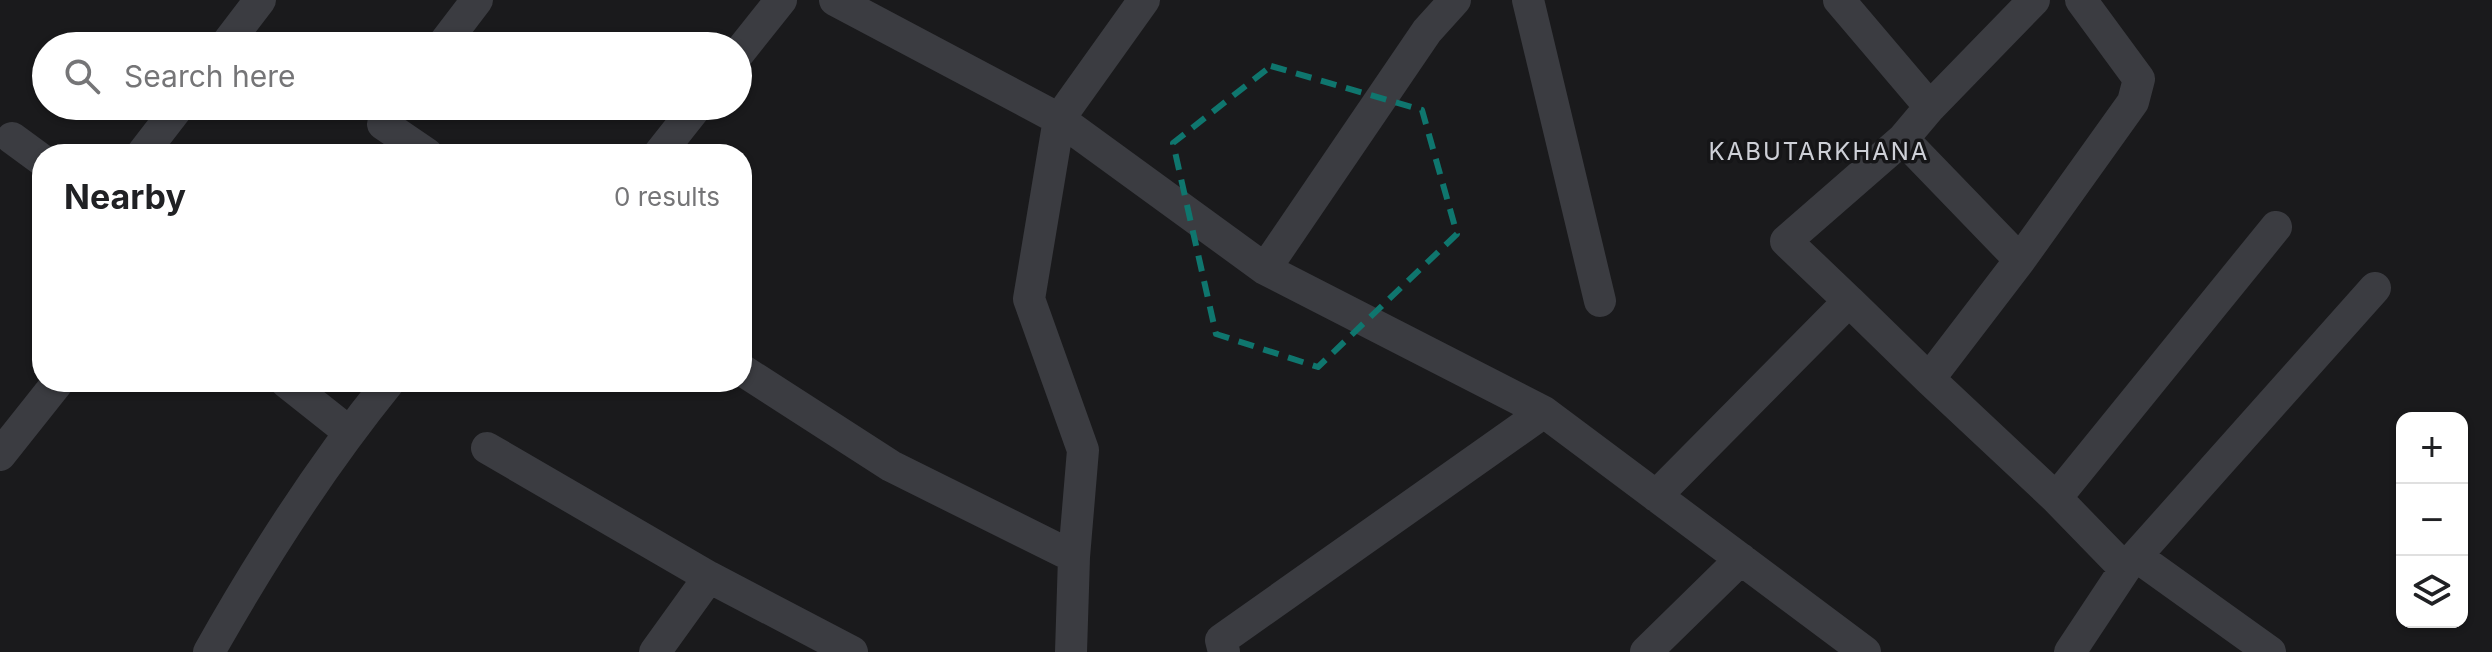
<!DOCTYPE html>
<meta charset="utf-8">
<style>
body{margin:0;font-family:Inter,sans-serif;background:#f6f6f6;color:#202124}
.controls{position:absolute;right:24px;bottom:24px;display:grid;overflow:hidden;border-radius:16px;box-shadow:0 2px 6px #0004}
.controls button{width:72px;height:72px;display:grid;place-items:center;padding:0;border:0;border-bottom:2px solid #e0e0e0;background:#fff;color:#202124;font:40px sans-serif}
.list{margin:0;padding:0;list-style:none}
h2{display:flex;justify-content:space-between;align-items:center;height:104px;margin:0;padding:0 32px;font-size:34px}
h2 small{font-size:26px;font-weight:400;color:#757577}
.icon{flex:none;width:44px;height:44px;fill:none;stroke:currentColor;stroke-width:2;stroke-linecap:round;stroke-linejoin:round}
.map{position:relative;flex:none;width:2492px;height:652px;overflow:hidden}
.search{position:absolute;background:#fff;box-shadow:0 2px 6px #0004;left:32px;top:32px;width:720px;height:88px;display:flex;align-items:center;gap:20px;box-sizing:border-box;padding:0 28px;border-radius:44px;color:#757577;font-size:30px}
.panel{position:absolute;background:#fff;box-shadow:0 2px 6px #0004;left:32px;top:144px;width:720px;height:248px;border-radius:32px}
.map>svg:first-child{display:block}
</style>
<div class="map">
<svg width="2492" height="652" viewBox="0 0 2492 652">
<rect width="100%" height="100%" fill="#1a1a1c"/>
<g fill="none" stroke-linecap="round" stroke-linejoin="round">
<path stroke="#3b3c41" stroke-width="32" d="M835,0L1059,119L1265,269L1544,412L1865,652
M1528,0L1600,301
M1839,0L1930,107
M225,46L260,0
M442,46L477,0
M738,54L781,0
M396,106L383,124L427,154
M12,138L42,160
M1903,139L2020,260
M142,154L179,106
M659,154L697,106
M1265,269L1427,31L1455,0
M1849,301L1786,241L1903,139L1930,107L2034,0
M742,370L891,466L1074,557
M1929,379L2056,498L2125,569L2070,652
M286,382L349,432
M487,448L709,577L852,652
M0,455L58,382
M1656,496L1849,301L1929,379L2020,260L2133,102L2139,79L2081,0
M2056,498L2276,227
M209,652C262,558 321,466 389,382
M655,652L709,577
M1071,652L1074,557L1083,450L1029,299L1059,119L1144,0
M1224,652L1221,640L1544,412
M1646,652L1741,559
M2270,652L2136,556L2375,288"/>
</g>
<path fill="none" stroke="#0f766e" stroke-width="6" stroke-dasharray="16 10" stroke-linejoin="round" d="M1271,66L1422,110L1457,234L1318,367L1216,334L1173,143Z"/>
<g text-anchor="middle" stroke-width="7" stroke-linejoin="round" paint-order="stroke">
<g font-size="24" letter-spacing="2" fill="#ced0d7" stroke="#151517">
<text x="1819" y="160">KABUTARKHANA</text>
</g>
</g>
</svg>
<div class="controls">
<button>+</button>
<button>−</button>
<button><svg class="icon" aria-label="layers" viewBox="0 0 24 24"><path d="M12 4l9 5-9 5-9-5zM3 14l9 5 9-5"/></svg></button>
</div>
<div class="search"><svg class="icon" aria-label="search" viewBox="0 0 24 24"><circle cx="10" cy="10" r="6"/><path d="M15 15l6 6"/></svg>Search here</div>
<section class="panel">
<h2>Nearby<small>0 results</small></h2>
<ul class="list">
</ul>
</section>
</div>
